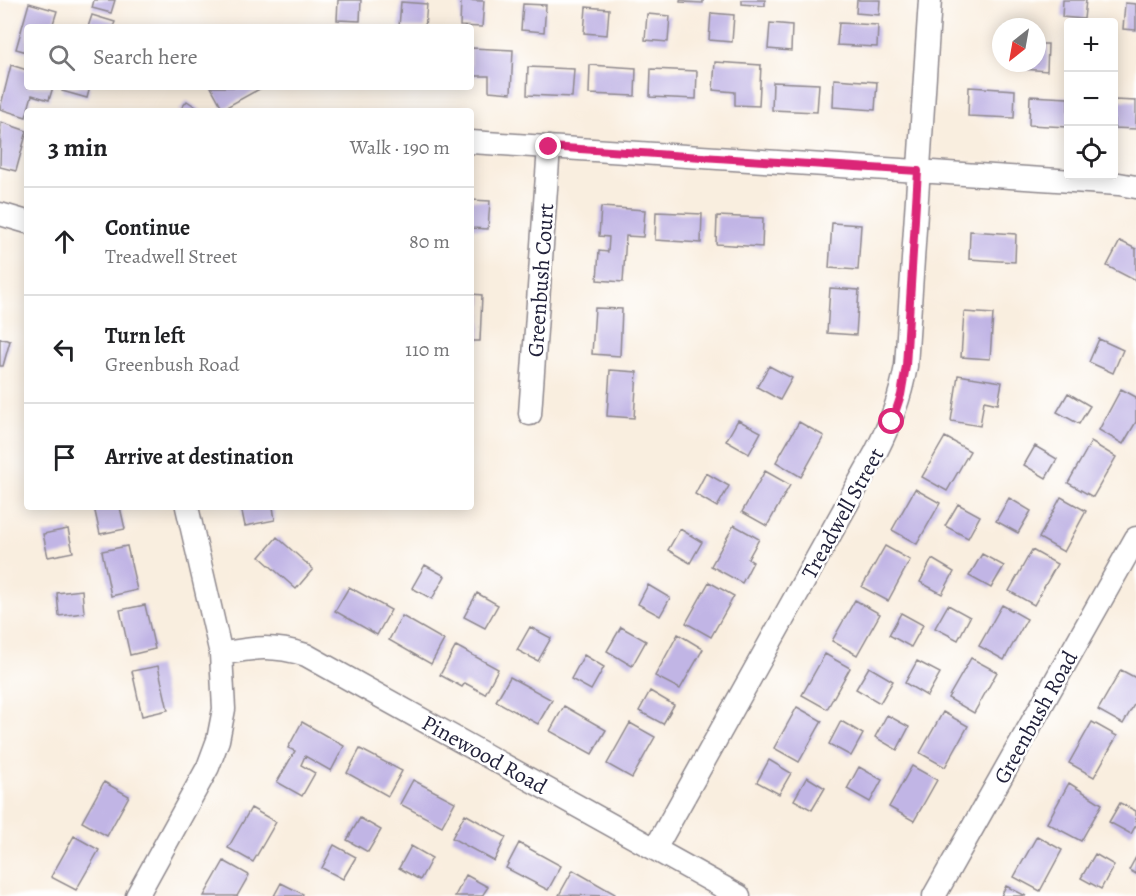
<!DOCTYPE html>
<meta charset="utf-8">
<style>
body{margin:0;font-family:Alegreya,serif;background:#f6f6f6;color:#202124}
.controls{position:absolute;right:18px;top:18px;display:grid;overflow:hidden;border-radius:6px;box-shadow:0 3px 15px #0003}
.controls button{width:54px;height:54px;display:grid;place-items:center;padding:0;border:0;border-bottom:2px solid #e0e0e0;background:#fff;color:#202124;font:30px sans-serif}
.compass{position:absolute;left:992px;top:18px;width:54px;height:54px;border-radius:50%;background:#fff;box-shadow:0 3px 15px #0003;rotate:211deg}
.stop{position:absolute;width:18px;height:18px;margin:-14px;border:4px solid #db2777;border-radius:50%;background:#fff}
.stop.end{background:#db2777;border-color:#fff;box-shadow:0 2px 6px #0008}
.list{margin:0;padding:0;list-style:none}
h2{display:flex;justify-content:space-between;align-items:center;height:78px;margin:0;padding:0 24px;font-size:26px}
h2 small{font-size:20px;font-weight:400;color:#757577}
.list li{display:grid;grid-template-columns:39px 1fr auto;gap:18px;align-items:center;box-sizing:border-box;height:108px;padding:0 24px;border-top:2px solid #e0e0e0}
.list b{display:block;font-size:22px;white-space:nowrap}
.list p{margin:0;font-size:20px;white-space:nowrap;color:#757577}
.list em{font-size:20px;font-style:normal;color:#757577}
.icon{flex:none;width:33px;height:33px;fill:none;stroke:currentColor;stroke-width:2;stroke-linecap:round;stroke-linejoin:round}
.map{position:relative;flex:none;width:1136px;height:896px;overflow:hidden}
.search{position:absolute;background:#fff;box-shadow:0 3px 15px #0003;left:24px;top:24px;width:450px;height:66px;display:flex;align-items:center;gap:15px;box-sizing:border-box;padding:0 21px;border-radius:6px;color:#757577;font-size:22px}
.panel{position:absolute;background:#fff;box-shadow:0 3px 15px #0003;left:24px;top:108px;width:450px;height:402px;border-radius:6px}
.map>svg:first-child{display:block}
</style>
<div class="map">
<svg width="1136" height="896" viewBox="0 0 1136 896">
<rect width="100%" height="100%" fill="#fff"/>
<filter id="ink" filterUnits="userSpaceOnUse"><feTurbulence type="fractalNoise" baseFrequency=".0167" numOctaves="2"/><feDisplacementMap in="SourceGraphic" scale="12" xChannelSelector="R" yChannelSelector="G"/><feConvolveMatrix kernelMatrix="1 2 1 2 8 2 1 2 1" color-interpolation-filters="sRGB"/></filter>
<filter id="wash" filterUnits="userSpaceOnUse"><feTurbulence type="fractalNoise" baseFrequency=".008" numOctaves="4" result="noise"/><feDisplacementMap in="SourceGraphic" scale="24" xChannelSelector="R" yChannelSelector="G"/><feGaussianBlur stdDeviation="1.35" result="paint"/><feColorMatrix in="noise" values="0 0 0 0 0 0 0 0 0 0 0 0 0 0 0 0 0 1.4 0 .05"/><feComposite in="paint" operator="in"/></filter>
<g filter="url(#wash)">
<rect width="100%" height="100%" fill="#f9eedf"/>
<g id="blocks">
<path fill="#c1b5e5" d="M94,0H115L111,13L92,8Z
M338,0H361L360,21L337,20Z
M461,0L484,1L482,27L460,26Z
M680,0H703V3L680,2Z
M742,0H765V6L742,4Z
M857,0H880L879,15L856,13Z
M1063,0H1086L1084,19L1062,17Z
M401,2L427,4L425,27H399Z
M29,3L57,11L52,27H27V52L16,49Z
M1125,3L1136,4V30L1123,29Z
M523,4L546,5L544,32L521,30Z
M586,7L609,9L607,35L584,33Z
M711,13L734,15L732,42L709,40Z
M647,14L670,16L668,42L645,40Z
M92,15L115,22L113,27H88Z
M770,23L792,25L791,51L768,49Z
M839,23L878,25L877,47L837,45Z
M1037,44H1048L1047,71L1024,69V63H1037Z
M471,48L513,50L511,93L489,91V76H471Z
M715,62L761,65L759,106L735,105V92L713,90Z
M11,65L27,70V87H53L49,100L32,95L26,117L0,109Z
M590,65L636,68L635,96L589,94Z
M528,67L574,69L572,97L527,95Z
M651,69L697,71L696,99L650,97Z
M834,79L877,82L875,110L833,107Z
M773,82L819,84L817,112L772,110Z
M63,87H90L87,98L62,91Z
M211,87H263L223,109Z
M969,87L1015,90L1014,118L968,116Z
M1030,96L1068,98V127L1029,125Z
M1114,100L1136,101V129L1114,128Z
M187,101L202,111H179Z
M1,122L27,131L16,171L0,167Z
M471,200L490,201L488,229L471,228Z
M601,207L645,210L643,237L626,236L623,282L597,280L599,251L608,252L609,237L599,236Z
M656,212L702,214L701,243L655,240Z
M717,216L763,218L762,247L716,244Z
M832,223L861,225L858,270L829,268Z
M970,231L1016,234L1015,262L969,259Z
M1120,241L1136,249V281L1107,266Z
M830,288L859,290L856,335L827,333Z
M471,294L482,295L480,341H471Z
M595,308L622,309L620,356L592,354Z
M964,312L993,314L990,359L961,357Z
M0,338L10,341L3,366H0Z
M1099,339L1123,350L1113,373L1089,362Z
M769,366L792,378L780,400L757,387Z
M610,370L637,372L634,418L607,416Z
M958,375L1002,382L998,404L984,401L980,426L951,421Z
M1121,389L1136,397V422L1123,444L1099,430Z
M1068,393L1090,406L1079,424L1057,412Z
M738,420L761,432L749,454L726,441Z
M799,422L824,436L801,477L776,462Z
M945,437L970,451L947,491L922,477Z
M1091,442L1116,457L1093,497L1068,483Z
M1035,446L1057,459L1046,478L1024,465Z
M765,471L790,485L767,526L742,512Z
M706,473L729,486L717,507L695,494Z
M915,489L940,503L917,544L892,530Z
M1061,497L1086,511L1064,552L1039,538Z
M1009,498L1031,511L1018,533L996,521Z
M958,504L980,516L968,538L945,526Z
M94,507H120L125,529L100,534Z
M241,507H273L275,520L245,526Z
M734,525L759,539L748,559L753,562L742,583L711,566Z
M68,529L73,552L48,557L43,534Z
M680,529L702,542L690,563L668,550Z
M277,537L313,569L296,589L260,557Z
M127,546L137,590L111,596L102,551Z
M885,546L910,560L888,601L862,587Z
M1032,550L1057,564L1034,605L1009,591Z
M982,554L1004,566L991,588L969,576Z
M932,559L954,572L942,594L920,582Z
M425,565L445,576L432,599L412,588Z
M709,582L734,596L711,637L686,623Z
M648,585L670,598L660,616L638,604Z
M349,587L391,610L377,635L335,611Z
M82,590L84,613L59,616L57,593Z
M477,593L498,605L485,628L464,617Z
M855,600L880,614L857,655L832,641Z
M145,605L155,649L130,655L120,610Z
M948,605L970,617L958,640L935,628Z
M1002,605L1027,619L1004,660L979,646Z
M901,613L923,625L911,647L889,635Z
M402,616L444,640L431,664L389,640Z
M530,627L551,638L538,661L517,650Z
M621,627L646,641L632,666L607,651Z
M678,634L703,649L680,689L655,676Z
M456,646L498,669L485,694L465,683L462,687L440,675Z
M825,654L850,668L827,709L802,695Z
M584,655L604,667L591,690L571,679Z
M971,658L997,672L974,713L948,698Z
M917,661L940,673L927,696L905,683Z
M158,666L168,710L142,716L132,671Z
M869,667L893,681L880,703L856,689Z
M1121,670L1136,678V701L1123,724L1098,710Z
M510,677L552,700L538,724L496,701Z
M650,691L674,705L663,724L639,711Z
M564,706L606,730L592,754L550,731Z
M797,707L822,721L799,762L774,748Z
M943,712L968,726L945,767L920,753Z
M887,715L909,727L897,750L875,737Z
M841,721L863,734L851,756L829,744Z
M302,722L344,746L331,771L305,756L301,765L315,773L302,796L277,782L295,751L288,748Z
M1092,722L1117,736L1094,777L1069,763Z
M630,723L655,737L632,778L607,764Z
M360,749L402,771L388,796L347,773Z
M769,760L791,773L779,794L757,782Z
M912,766L937,780L914,821L889,807Z
M859,767L882,780L870,802L847,789Z
M807,777L825,788L812,810L794,800Z
M413,780L455,802L442,826L400,804Z
M104,782L129,796L107,836L82,822Z
M1069,783L1102,804L1081,841L1047,823Z
M1120,803L1136,811V825L1131,834L1109,822Z
M251,808L276,822L253,862L228,848Z
M465,814L506,837L494,861L452,838Z
M360,818L381,830L368,852L347,840Z
M74,836L99,850L76,890L51,877Z
M1037,836L1062,850L1040,891L1014,877Z
M519,843L561,866L548,890L506,868Z
M334,845L356,857L343,879L322,868Z
M411,846L432,858L420,880L399,868Z
M1095,854L1114,865L1101,889L1081,878Z
M1136,857V874L1129,870Z
M224,861L249,875L237,896H204Z
M573,870L615,894L614,896L559,895Z
M466,875L488,887L482,896H455Z
M281,883L303,894L302,896H274Z
M1006,886L1026,896H1001Z"/>
</g>
</g>
<g filter="url(#ink)">
<use href="#blocks" fill-opacity="0" stroke="#8e888d" stroke-width="1.5"/>
<g fill="none" stroke-linecap="round" stroke-linejoin="round">
<defs>
<path id="minor" d="M471,142L1119,184L1136,187
M0,214L27,222
M530,414L549,147
M221,654C254,647 273,645 306,655L739,896
M655,849L876,452C891,422 900,399 906,366L930,0
M137,896L208,767L218,740L224,709L221,654L187,507
M934,896L1136,538"/>
</defs>
<use href="#minor" stroke="#8e888d" stroke-width="25"/>
<use href="#minor" stroke="#fff" stroke-width="22"/>
</g>
</g>
<g fill="none" stroke-linecap="round" stroke-linejoin="round" filter="url(#ink)">
<path stroke="#db2777" stroke-width="8" d="M549,147L918,171L906,366L901,395L892,422"/>
</g>
<g text-anchor="middle" stroke-width="5" stroke-linejoin="round" paint-order="stroke">
<g font-size="22" fill="#22223b" stroke="#fff">
<text transform="translate(540 280) rotate(-86)" y="8">Greenbush Court</text>
<text transform="translate(842 513) rotate(-61)" y="8">Treadwell Street</text>
<text transform="translate(1035 717) rotate(-61)" y="8">Greenbush Road</text>
<text transform="translate(485 754) rotate(29)" y="8">Pinewood Road</text>
</g>
</g>
</svg>
<div class="controls">
<button>+</button>
<button>−</button>
<button><svg class="icon" aria-label="locate" viewBox="0 0 24 24"><circle cx="12" cy="12" r="6"/><path d="M12 2v4M12 18v4M2 12h4M18 12h4"/></svg></button>
</div>
<svg class="compass" viewBox="-18 -18 36 36"><path d="M0-13l5 13h-10z" fill="#e53935"/><path d="M0 13l5-13h-10z" fill="#757577"/></svg>
<div class="stop" style="left:892px;top:422px"></div>
<div class="stop end" style="left:549px;top:147px"></div>
<div class="search"><svg class="icon" aria-label="search" viewBox="0 0 24 24"><circle cx="10" cy="10" r="6"/><path d="M15 15l6 6"/></svg>Search here</div>
<section class="panel">
<h2>3 min<small>Walk · 190 m</small></h2>
<ul class="list">
<li><svg class="icon" aria-label="ahead" viewBox="0 0 24 24"><path d="M12 20V5M6 11l6-6 6 6"/></svg><div><b>Continue</b><p>Treadwell Street</p></div><em>80 m</em></li>
<li><svg class="icon" aria-label="left" viewBox="0 0 24 24"><path d="M17 20v-9H6M10 6l-5 5 5 5"/></svg><div><b>Turn left</b><p>Greenbush Road</p></div><em>110 m</em></li>
<li><svg class="icon" aria-label="arrive" viewBox="0 0 24 24"><path d="M6 21V4h12l-3 4 3 4H6"/></svg><div><b>Arrive at destination</b></div></li>
</ul>
</section>
</div>
